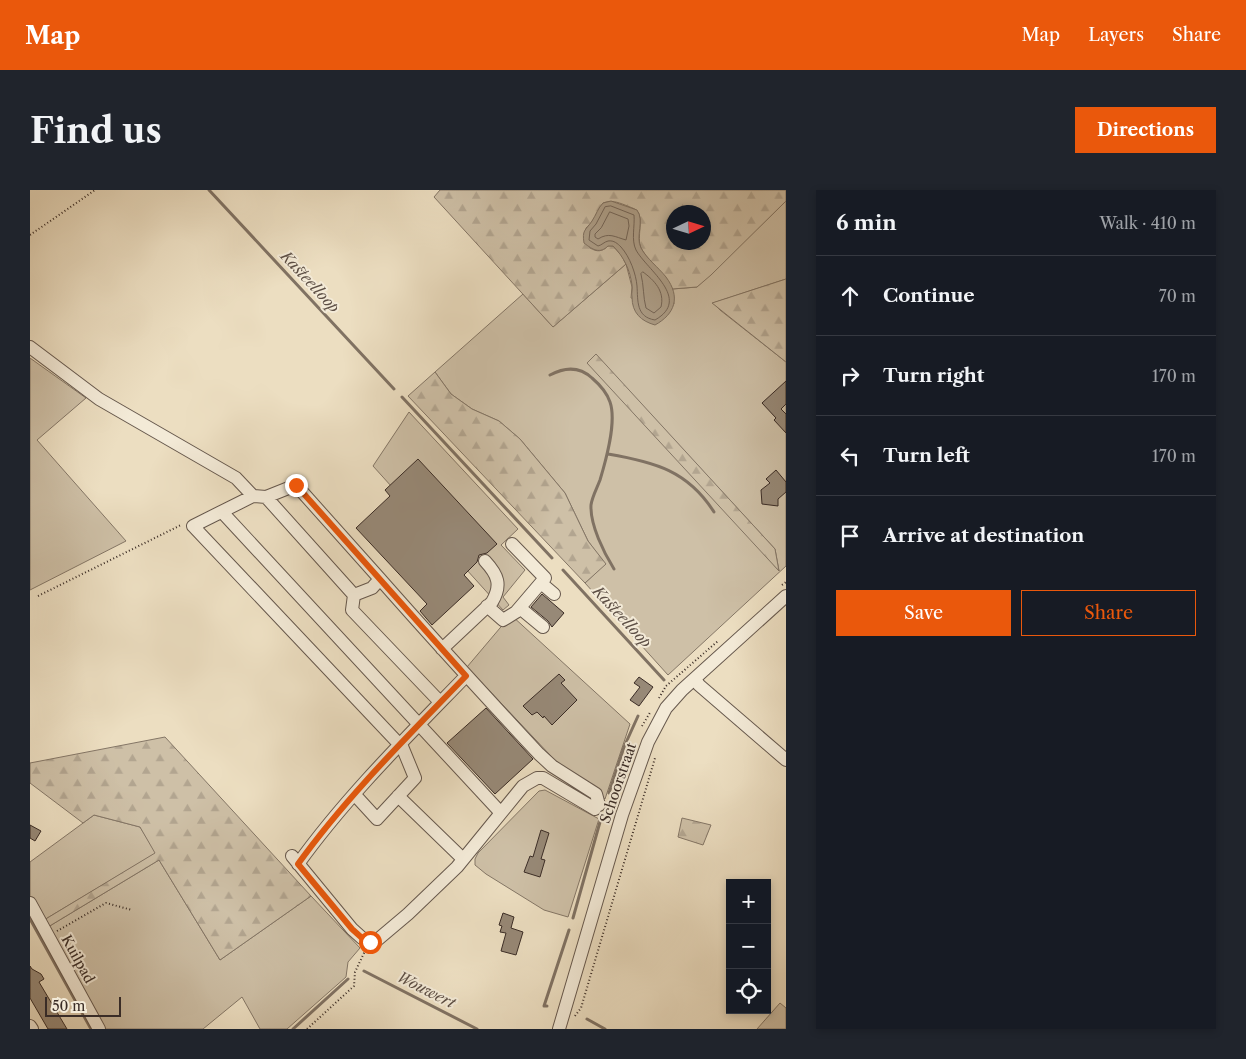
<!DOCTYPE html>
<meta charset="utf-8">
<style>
body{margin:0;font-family:"Libre Caslon Text",serif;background:#20242c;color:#f1f3f6}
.controls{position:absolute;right:15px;bottom:15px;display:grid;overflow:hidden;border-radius:0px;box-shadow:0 2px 8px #0003}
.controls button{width:45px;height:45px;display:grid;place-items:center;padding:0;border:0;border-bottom:1px solid #363941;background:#171b24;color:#f1f3f6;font:25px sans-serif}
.compass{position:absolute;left:636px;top:15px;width:45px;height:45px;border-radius:50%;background:#171b24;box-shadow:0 2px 8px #0003;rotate:86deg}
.scale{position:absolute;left:15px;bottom:12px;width:76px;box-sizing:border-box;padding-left:5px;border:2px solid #3a2c26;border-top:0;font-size:14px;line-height:18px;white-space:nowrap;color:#3a2c26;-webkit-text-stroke:4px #f3ead7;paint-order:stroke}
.stop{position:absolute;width:15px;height:15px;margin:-11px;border:4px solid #ea580c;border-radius:50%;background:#fff}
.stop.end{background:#ea580c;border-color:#fff;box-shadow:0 1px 5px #0008}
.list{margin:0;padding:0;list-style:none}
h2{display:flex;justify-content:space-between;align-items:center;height:65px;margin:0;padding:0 20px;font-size:21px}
h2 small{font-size:16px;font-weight:400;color:#9ea1a6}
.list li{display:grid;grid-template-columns:32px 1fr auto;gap:15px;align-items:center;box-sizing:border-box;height:80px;padding:0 20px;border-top:1px solid #363941}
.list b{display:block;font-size:19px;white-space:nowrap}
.list em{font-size:16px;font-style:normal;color:#9ea1a6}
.actions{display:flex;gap:10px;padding:15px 20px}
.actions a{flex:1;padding:11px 0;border:1px solid #ea580c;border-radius:0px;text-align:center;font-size:18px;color:#ea580c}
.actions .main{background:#ea580c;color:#fff}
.icon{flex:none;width:28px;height:28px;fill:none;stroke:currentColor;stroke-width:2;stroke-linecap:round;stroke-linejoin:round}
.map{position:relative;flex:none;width:756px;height:839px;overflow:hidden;border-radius:0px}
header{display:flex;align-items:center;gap:30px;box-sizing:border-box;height:70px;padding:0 25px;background:#ea580c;color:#fff}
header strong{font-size:24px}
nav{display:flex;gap:28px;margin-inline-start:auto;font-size:18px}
.intro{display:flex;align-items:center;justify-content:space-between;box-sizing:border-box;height:120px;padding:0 30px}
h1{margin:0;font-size:35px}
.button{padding:12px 22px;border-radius:0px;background:#ea580c;color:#fff;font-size:18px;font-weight:700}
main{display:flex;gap:30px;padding:0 30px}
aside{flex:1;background:#171b24;border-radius:0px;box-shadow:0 2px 8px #0003}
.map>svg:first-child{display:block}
</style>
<header>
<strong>Map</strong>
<nav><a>Map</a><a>Layers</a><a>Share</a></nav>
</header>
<div class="intro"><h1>Find us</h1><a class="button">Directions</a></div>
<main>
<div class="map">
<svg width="756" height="839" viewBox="0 0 756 839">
<defs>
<pattern id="forest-firs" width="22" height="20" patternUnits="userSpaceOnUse" patternTransform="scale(1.25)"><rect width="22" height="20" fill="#cec0a7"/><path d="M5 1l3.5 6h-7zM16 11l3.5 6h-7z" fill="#b2a590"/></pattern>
</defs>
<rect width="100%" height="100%" fill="#ecdec1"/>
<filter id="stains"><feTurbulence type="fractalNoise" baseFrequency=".004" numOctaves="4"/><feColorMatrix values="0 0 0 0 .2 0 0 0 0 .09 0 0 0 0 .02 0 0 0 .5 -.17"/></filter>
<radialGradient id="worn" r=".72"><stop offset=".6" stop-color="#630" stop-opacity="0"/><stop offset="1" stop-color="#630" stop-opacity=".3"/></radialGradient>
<path fill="#cec0a7" stroke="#847666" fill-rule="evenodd" d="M756,11V89L683,113L690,120L756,172V376L638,485L555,393L575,374L558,351L535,303L490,249L469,231L442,219L421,204L405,182L493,104L523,137L596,74L602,97L601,108L644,114L642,99L667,97ZM566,165L745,359L749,381Z
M0,168L56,208L7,250L96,351L0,400Z
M379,222L488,339L471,355L495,380L473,407L479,415L473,420L343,276Z
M481,425L600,534L575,609L537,583L437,477Z
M515,600L569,629L538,727L514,720L456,684L445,675V669L448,663L509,601Z
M64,625L110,637L126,663L14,730L0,706V672Z
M129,670L190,770L281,706L330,758L318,772L316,787L257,839H230L212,807L173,839H74L18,737Z
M750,813L756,818V839H727Z"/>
<path fill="url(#forest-firs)" stroke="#847666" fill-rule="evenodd" d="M410,0H756V11L681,85L667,97L642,99C634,83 619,73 611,58C606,48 615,26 606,20C604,18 599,17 595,15C587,12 582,10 573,13L562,32L556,38L560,58C567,62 572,62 578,56H583L592,66L596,74L523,137L404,7ZM644,22H674V52H644Z
M756,89V172L682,113Z
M566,164L745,359L749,381L557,173Z
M405,182L421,204L442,219L469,231L490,249L535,303L558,351L576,374L555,393L378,206Z
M135,547L281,706L190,770L129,670L18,737L14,730L125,663L110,637L64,625L53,633L0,593V573Z
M652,628L681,635L673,655L648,647Z"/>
<path fill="#afa18c" stroke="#807263" d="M581,11L607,20C615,31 605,46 611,58C617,69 628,77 636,87C651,107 645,124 625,135C611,131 602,123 602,107C601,103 603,99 602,95C600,80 594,67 583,56H578C570,64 563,60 554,53C552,40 555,41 562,31C566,25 568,18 573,13Z"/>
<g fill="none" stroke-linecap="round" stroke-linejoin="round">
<path stroke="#746659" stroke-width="1" d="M581,16L604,25C605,36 601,50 606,60C617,80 662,109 625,130C606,127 608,111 607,96C606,84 600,67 591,57C588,54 584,50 578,51C574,52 572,55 568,56L559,50L560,41L566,34L575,17Z
M580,22L598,29L599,36L596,50C585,47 579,42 568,49L565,47V44L571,38Z
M613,82C624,90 635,101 631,117L624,123L616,118C613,107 614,96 611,84Z"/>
<path stroke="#807263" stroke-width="3" d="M179,0L364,199
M520,185C535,177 549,176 562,188C569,194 577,203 580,212C587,232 576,270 570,290C567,298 562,307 561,315C560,335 574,363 584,379
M372,207L522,368
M578,264C625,272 658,281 684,322
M533,380L634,490
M579,603L594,557L608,526
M543,728L570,632
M0,729L61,839
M334,781L447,839
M517,816H514L539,740
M557,829L575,839
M263,839L318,789"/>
</g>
<path fill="#978977" stroke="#3a2c26" d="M756,191V214L751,219L756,224V243L744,230L746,228L732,213Z
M388,269L467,354L457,363L449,365L447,372L434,385L444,396L402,435L390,421L397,414L326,338L360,306L355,300Z
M746,280L756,292V302L748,309V316L732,314L731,300L740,293L736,289Z
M512,404L534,423L522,437L518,431L501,417Z
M529,484L535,490L531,493L547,510L522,535L514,526L513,528L507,522L502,525L493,516Z
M609,487L623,497L609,516L600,510L610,497L604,493Z
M456,518L503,569L465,604L417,553Z
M0,635L11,641L5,651L0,648Z
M511,640L519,643L511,669L515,670L510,687L494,682L500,666L503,667Z
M473,723L484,727L481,738L493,742L486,765L471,761L476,743L470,742L472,736L469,735Z
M0,776L2,779L11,784L14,789L9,792L37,839H18L0,808Z"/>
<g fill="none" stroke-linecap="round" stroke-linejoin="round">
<defs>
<path id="minor" d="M0,157L69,209L206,288L223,306
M236,307L223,306L163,336L370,555
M192,322L471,623
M350,389L342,398L324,405L236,307L266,295L350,389C402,448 455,506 509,564L522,576L566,604L569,615
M511,393L524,404
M324,405L322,420L410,512
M457,416L473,430L486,422L515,388L482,354
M490,418L513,437
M412,459L462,412C472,395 468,385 455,371
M665,489L669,495L756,570
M325,605L347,629L385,588L371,554
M368,606L433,669
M262,666L322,739L332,748L340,752L346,751L378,724L427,677L493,596L507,588H513L565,619
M268,674C316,607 379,545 436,486
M0,713L69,839
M0,836L2,839
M529,839L592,625L618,552L636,518L652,500L756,406"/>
</defs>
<use href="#minor" stroke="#66584d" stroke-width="14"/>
<path stroke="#3a2c26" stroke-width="2" stroke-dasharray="1 2.5" stroke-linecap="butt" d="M0,45L65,0
M752,395L756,392
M8,406L151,335
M629,508L636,496L688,451
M612,536L621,521
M27,741L76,713L102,720
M545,826L551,818L625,568
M277,839L324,796L325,782L335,761"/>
<use href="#minor" stroke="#f3ead7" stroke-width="12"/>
</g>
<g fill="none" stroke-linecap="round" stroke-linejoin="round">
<path stroke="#ea580c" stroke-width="6" d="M266,295L436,486C379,545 316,607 268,674L322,739L332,748L340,752"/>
</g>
<g text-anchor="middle" stroke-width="4" stroke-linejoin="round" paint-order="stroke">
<g font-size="14" fill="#3a2c26" stroke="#f3ead7">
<text transform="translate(588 593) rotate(-71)" y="5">Schoorstraat</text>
<text transform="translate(48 769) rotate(61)" y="5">Kuilpad</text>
</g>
<g font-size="15" font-style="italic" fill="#5d4f45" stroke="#f3ead7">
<text transform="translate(280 92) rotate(47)" y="5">Kasteelloop</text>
<text transform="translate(592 427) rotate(47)" y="5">Kasteelloop</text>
<text transform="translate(396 800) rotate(27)" y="5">Wouwert</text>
</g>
</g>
<rect width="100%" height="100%" filter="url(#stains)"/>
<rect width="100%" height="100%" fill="url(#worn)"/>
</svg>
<div class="controls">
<button>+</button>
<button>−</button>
<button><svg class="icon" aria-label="locate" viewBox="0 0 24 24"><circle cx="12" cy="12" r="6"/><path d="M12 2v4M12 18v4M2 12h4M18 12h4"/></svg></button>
</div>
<svg class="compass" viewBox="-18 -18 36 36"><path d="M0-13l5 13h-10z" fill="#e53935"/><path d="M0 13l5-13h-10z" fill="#9ea1a6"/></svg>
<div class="scale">50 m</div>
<div class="stop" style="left:340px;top:752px"></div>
<div class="stop end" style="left:266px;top:295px"></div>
</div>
<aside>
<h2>6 min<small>Walk · 410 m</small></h2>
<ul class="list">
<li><svg class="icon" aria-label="ahead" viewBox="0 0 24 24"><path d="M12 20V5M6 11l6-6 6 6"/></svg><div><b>Continue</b></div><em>70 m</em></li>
<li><svg class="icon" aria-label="right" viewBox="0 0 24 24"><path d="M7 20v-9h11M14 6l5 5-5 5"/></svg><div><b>Turn right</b></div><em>170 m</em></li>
<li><svg class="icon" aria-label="left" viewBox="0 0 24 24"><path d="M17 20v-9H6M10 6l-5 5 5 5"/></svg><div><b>Turn left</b></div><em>170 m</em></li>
<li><svg class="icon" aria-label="arrive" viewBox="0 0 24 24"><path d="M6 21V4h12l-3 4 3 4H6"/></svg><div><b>Arrive at destination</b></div></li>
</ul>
<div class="actions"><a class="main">Save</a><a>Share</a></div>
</aside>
</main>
